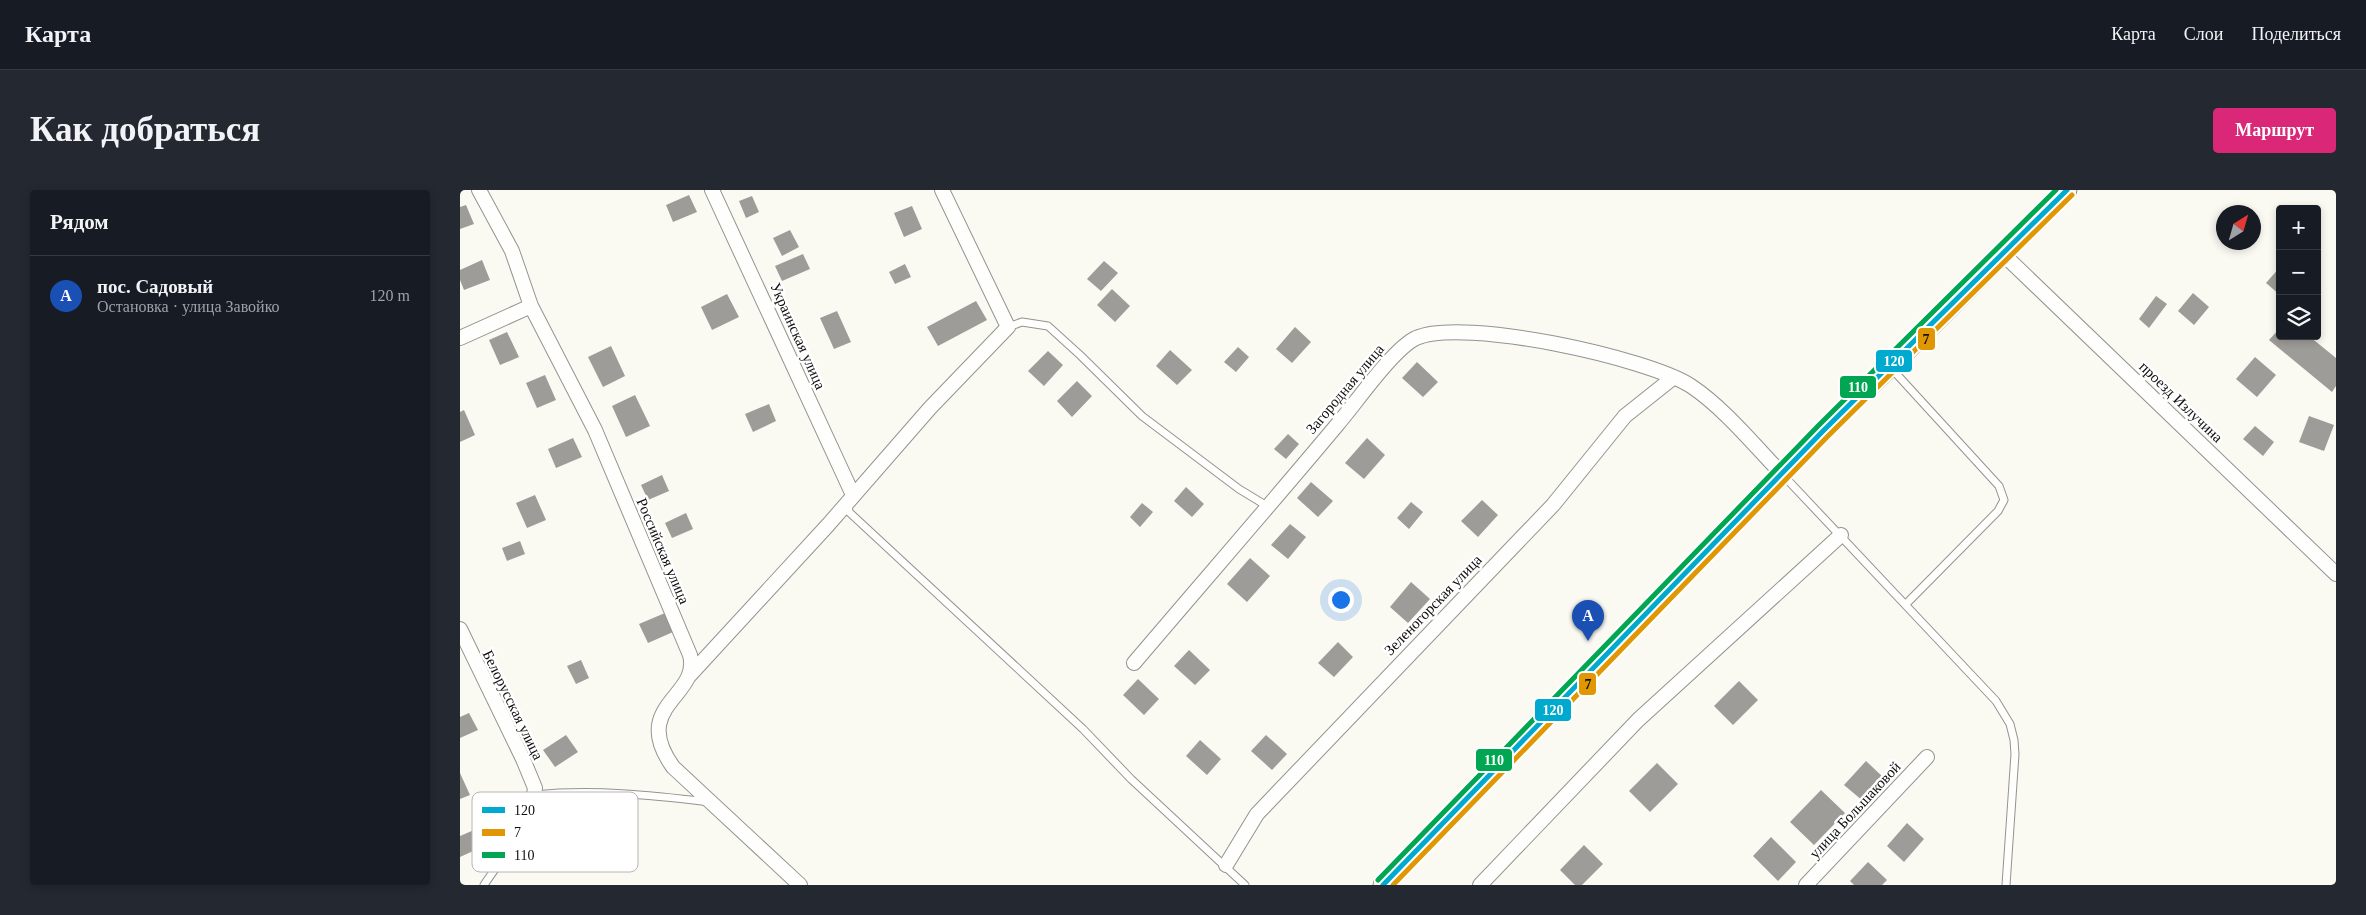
<!DOCTYPE html>
<html lang="ru">
<meta charset="utf-8">
<style>
body{margin:0;font-family:Georgia,serif;background:#242831;color:#f1f3f6}
.controls{position:absolute;right:15px;top:15px;display:grid;overflow:hidden;border-radius:5px;box-shadow:0 2px 8px #0003}
.controls button{width:45px;height:45px;display:grid;place-items:center;padding:0;border:0;border-bottom:1px solid #363941;background:#171b24;color:#f1f3f6;font:25px sans-serif}
.compass{position:absolute;left:1756px;top:15px;width:45px;height:45px;border-radius:50%;background:#171b24;box-shadow:0 2px 8px #0003;rotate:37deg}
.you{position:absolute;left:880px;top:409px;width:18px;height:18px;margin:-12px;border:4px solid #fff;border-radius:50%;background:#1a73e8;box-shadow:0 0 0 8px #1a73e833}
.badge{display:grid;place-items:center;width:32px;height:32px;border-radius:50%;background:#db2777;color:#fff;font-size:16px;font-weight:700}
.pin{position:absolute;translate:-50% -41px;filter:drop-shadow(0 1px 2px #0008)}
.pin::after{content:'';position:absolute;top:26px;width:18px;height:15px;background:inherit;clip-path:polygon(0 0,100% 0,50% 100%)}
.list{margin:0;padding:0;list-style:none}
h2{display:flex;justify-content:space-between;align-items:center;height:65px;margin:0;padding:0 20px;font-size:21px}
h2 small{font-size:16px;font-weight:400;color:#9ea1a6}
.list li{display:grid;grid-template-columns:32px 1fr auto;gap:15px;align-items:center;box-sizing:border-box;height:80px;padding:0 20px;border-top:1px solid #363941}
.list b{display:block;font-size:19px;white-space:nowrap}
.list p{margin:0;font-size:16px;white-space:nowrap;color:#9ea1a6}
.list em{font-size:16px;font-style:normal;color:#9ea1a6}
.icon{flex:none;width:28px;height:28px;fill:none;stroke:currentColor;stroke-width:2;stroke-linecap:round;stroke-linejoin:round}
.map{position:relative;flex:none;width:1876px;height:695px;overflow:hidden;border-radius:5px}
header{display:flex;align-items:center;gap:30px;box-sizing:border-box;height:70px;padding:0 25px;background:#171b24;border-bottom:1px solid #363941}
header strong{font-size:24px}
nav{display:flex;gap:28px;margin-inline-start:auto;font-size:18px}
.intro{display:flex;align-items:center;justify-content:space-between;box-sizing:border-box;height:120px;padding:0 30px}
h1{margin:0;font-size:35px}
.button{padding:12px 22px;border-radius:5px;background:#db2777;color:#fff;font-size:18px;font-weight:700}
main{display:flex;gap:30px;padding:0 30px}
aside{flex:1;background:#171b24;border-radius:5px;box-shadow:0 2px 8px #0003}
.map>svg:first-child{display:block}
</style>
<header>
<strong>Карта</strong>
<nav><a>Карта</a><a>Слои</a><a>Поделиться</a></nav>
</header>
<div class="intro"><h1>Как добраться</h1><a class="button">Маршрут</a></div>
<main>
<aside>
<h2>Рядом<small></small></h2>
<ul class="list">
<li><span class="badge" style="background:#1a4fb4">A</span><div><b>пос. Садовый</b><p>Остановка · улица Завойко</p></div><em>120 m</em></li>
</ul>
</aside>
<div class="map">
<svg width="1876" height="695" viewBox="0 0 1876 695">
<rect width="100%" height="100%" fill="#faf9f2"/>
<path fill="#9e9c98" d="M229,5L237,22L213,32L206,15Z
M292,6L299,22L286,28L279,11Z
M6,15L14,34L0,39V17Z
M452,16L462,39L444,47L434,23Z
M330,40L339,57L322,66L313,48Z
M343,64L350,79L322,91L315,76Z
M22,70L30,90L4,100L0,90V80Z
M644,71L658,83L641,101L627,89Z
M445,74L451,87L435,94L429,82Z
M1820,77V105L1806,93Z
M652,99L670,116L655,132L637,115Z
M1733,103L1749,117L1734,135L1718,121Z
M267,104L279,127L252,140L241,117Z
M1696,106L1707,114L1689,138L1679,129Z
M516,111L527,130L478,156L467,137Z
M377,121L391,152L374,159L360,128Z
M835,137L851,152L832,173L816,159Z
M1820,138V146H1849L1876,168V196L1872,202L1809,150Z
M47,142L59,167L40,175L29,150Z
M151,156L165,186L143,197L128,167Z
M778,157L789,167L776,182L764,172Z
M710,160L732,180L717,195L696,176Z
M588,161L603,175L584,196L568,181Z
M1795,167L1816,185L1797,207L1776,189Z
M957,172L978,192L963,207L942,188Z
M85,185L96,210L77,218L66,193Z
M617,191L632,206L612,227L597,211Z
M175,205L190,236L166,247L152,216Z
M309,214L316,231L293,242L285,224Z
M4,220L15,245L0,252V222Z
M1849,226L1874,235L1864,261L1839,252Z
M1795,236L1814,252L1803,266L1783,249Z
M828,244L839,254L826,269L814,259Z
M113,248L122,267L96,278L88,259Z
M907,248L925,265L904,289L885,273Z
M202,285L209,301L188,310L181,295Z
M851,292L873,311L858,327L837,308Z
M726,297L744,314L732,327L714,311Z
M75,305L86,330L67,338L56,313Z
M1022,310L1038,325L1018,347L1001,331Z
M951,312L963,322L949,339L937,328Z
M682,313L693,322L680,337L670,327Z
M226,323L233,339L212,348L205,333Z
M830,334L846,347L828,369L811,355Z
M60,351L65,364L47,371L42,358Z
M790,368L810,386L787,412L767,394Z
M951,392L970,409L948,433L930,417Z
M205,423L213,442L188,453L179,434Z
M878,452L893,467L874,487L858,473Z
M729,460L750,480L735,495L714,476Z
M121,470L129,488L116,494L107,476Z
M678,489L699,509L684,525L663,505Z
M1279,491L1298,510L1273,535L1254,516Z
M9,523L18,540L0,548V527Z
M106,545L118,562L95,577L83,560Z
M806,545L827,564L812,580L791,561Z
M740,550L761,569L747,585L726,566Z
M1406,571L1424,588L1403,611L1384,595Z
M1197,573L1218,594L1190,622L1169,601Z
M0,583L10,605L0,609Z
M1361,600L1385,623L1354,655L1330,632Z
M1447,633L1464,649L1444,672L1427,656Z
M14,640L22,657L0,667V646Z
M1311,647L1336,672L1318,691L1293,666Z
M1124,655L1143,674L1122,695H1115L1100,680Z
M1408,672L1427,690L1422,695H1394L1390,691Z"/>
<g fill="none" stroke-linecap="round" stroke-linejoin="round">
<defs>
<path id="lane" d="M548,137L562,132L588,136L620,165L682,226L779,299L807,316
M1431,178L1539,296L1544,310L1538,321L1446,414
M1322,284L1536,511L1550,534L1554,550L1555,564L1546,695
M388,314L389,322L623,539L671,589L785,695
M24,695C42,668 68,637 74,605C133,599 190,605 249,612"/>
<path id="street" d="M19,0L52,61L71,116L135,240L230,465C241,507 169,515 213,577L340,695
M252,0L393,305
M1543,64L1876,384
M0,148L71,116
M0,439L63,569L75,598L74,605
M674,473C742,393 810,315 877,235C896,213 933,159 956,148C1003,127 1188,168 1231,196C1264,218 1294,255 1322,284
M229,486L368,335L470,218L548,137L482,0
M766,675L797,624L1093,315L1165,226L1214,187
M1020,695L1178,530L1381,345
M1346,695L1467,567"/>
<path id="secondary" d="M923,695L1363,241L1430,177L1607,0"/>
</defs>
<use href="#lane" stroke="#949390" stroke-width="9"/>
<use href="#street" stroke="#949390" stroke-width="16"/>
<use href="#secondary" stroke="#8a8a87" stroke-width="21"/>
<use href="#lane" stroke="#fefefd" stroke-width="7"/>
<use href="#street" stroke="#fefefd" stroke-width="14"/>
<use href="#secondary" stroke="#f3f3ea" stroke-width="19"/>
<defs>
<path id="bus-1" d="M923,695L1363,241L1607,0"/>
<path id="bus-2" d="M933,695L1368,246L1612,5"/>
<path id="bus-3" d="M918,690L1358,236L1596,0"/>
</defs>
<use href="#bus-1" stroke="#fff" stroke-width="9"/>
<use href="#bus-2" stroke="#fff" stroke-width="9"/>
<use href="#bus-3" stroke="#fff" stroke-width="9"/>
<use href="#bus-1" stroke="#00a9ce" stroke-width="5"/>
<use href="#bus-2" stroke="#e09701" stroke-width="5"/>
<use href="#bus-3" stroke="#00a651" stroke-width="5"/>
</g>
<g text-anchor="middle" stroke-width="5" stroke-linejoin="round" paint-order="stroke">
<g font-size="15" fill="#0d0d0d" stroke="#fff">
<text transform="translate(338 146) rotate(66)" y="5">Украинская улица</text>
<text transform="translate(885 199) rotate(-50)" y="5">Загородная улица</text>
<text transform="translate(1721 212) rotate(44)" y="5">проезд Излучина</text>
<text transform="translate(203 361) rotate(67)" y="5">Российская улица</text>
<text transform="translate(973 415) rotate(-46)" y="5">Зеленогорская улица</text>
<text transform="translate(53 515) rotate(64)" y="5">Белорусская улица</text>
<text transform="translate(1395 620) rotate(-47)" y="5">улица Большаковой</text>
</g>
</g>
<rect x="12" y="602" width="166" height="80" rx="8" fill="#fff" stroke="#b6b6b6" stroke-width="1"/>
<rect x="22" y="617" width="23" height="6" fill="#00a9ce"/>
<rect x="22" y="639" width="23" height="7" fill="#e09701"/>
<rect x="22" y="662" width="23" height="6" fill="#00a651"/>
<g font-size="14" fill="#0d0d0d">
<text x="54" y="625">120</text>
<text x="54" y="647">7</text>
<text x="54" y="670">110</text>
</g>
<g stroke="#fff" stroke-width="2">
<rect x="1457" y="137" width="19" height="24" rx="5" fill="#e09701"/>
<rect x="1415" y="159" width="38" height="24" rx="5" fill="#00a9ce"/>
<rect x="1379" y="185" width="38" height="24" rx="5" fill="#00a651"/>
<rect x="1118" y="482" width="19" height="24" rx="5" fill="#e09701"/>
<rect x="1074" y="508" width="38" height="24" rx="5" fill="#00a9ce"/>
<rect x="1015" y="558" width="38" height="24" rx="5" fill="#00a651"/>
</g>
<g font-size="14" text-anchor="middle" font-weight="bold" fill="#fff">
<text x="1434" y="176">120</text>
<text x="1398" y="202">110</text>
<text x="1093" y="525">120</text>
<text x="1034" y="575">110</text>
</g>
<g font-size="14" text-anchor="middle" font-weight="bold" fill="#111">
<text x="1466" y="154">7</text>
<text x="1128" y="499">7</text>
</g>
</svg>
<div class="controls">
<button>+</button>
<button>−</button>
<button><svg class="icon" aria-label="layers" viewBox="0 0 24 24"><path d="M12 4l9 5-9 5-9-5zM3 14l9 5 9-5"/></svg></button>
</div>
<svg class="compass" viewBox="-18 -18 36 36"><path d="M0-13l5 13h-10z" fill="#e53935"/><path d="M0 13l5-13h-10z" fill="#9ea1a6"/></svg>
<div class="you"></div>
<div class="pin badge" style="left:1128px;top:451px;background:#1a4fb4">A</div>
</div>
</main>
